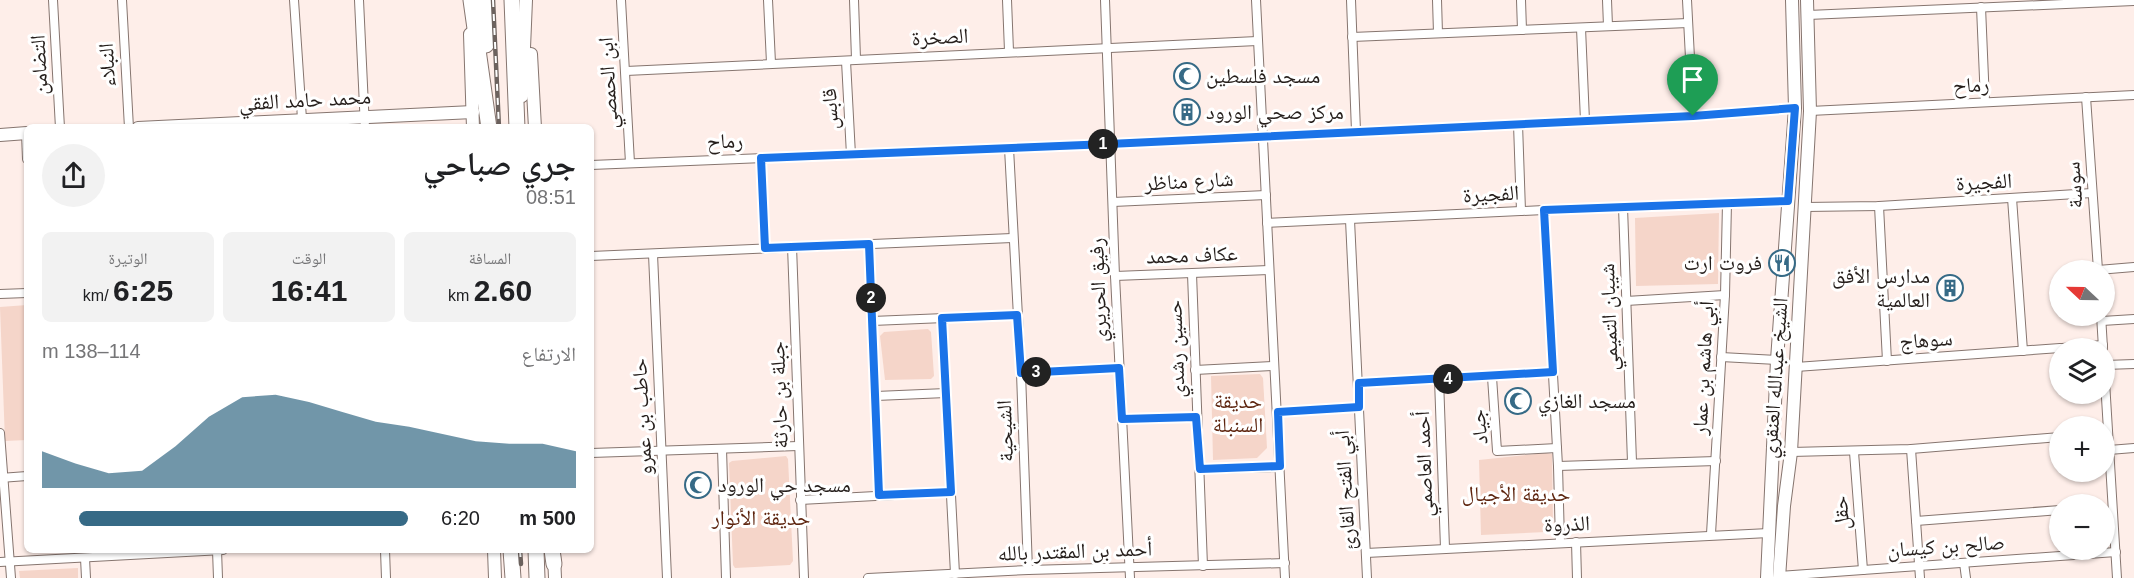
<!DOCTYPE html>
<html lang="ar">
<head>
<meta charset="utf-8">
<style>
  :root { --surface:#fff; --page:#f2f2f2; --text:#202124; --muted:#757577; --accent:#366a86 }
  body { margin:0; font-family:Helvetica,"Noto Naskh Arabic",sans-serif; background:var(--page); color:var(--text); direction:rtl; height:100vh; display:flex; flex-direction:column; font-size:22px; white-space:nowrap }
  * { box-sizing:border-box; margin:0 }
  p { font-size:20px; color:var(--muted) }
  .icon { flex:none; width:33px; height:33px; fill:none; stroke:currentColor; stroke-width:2; stroke-linecap:round; stroke-linejoin:round }
  .map { position:relative; flex:1; overflow:hidden; direction:ltr }
  .side { position:absolute; left:24px; top:124px; width:570px; height:429px; display:flex; flex-direction:column; background:var(--surface); border-radius:9px; box-shadow:0 2px 4px #0004; direction:rtl }
  .side>* { flex:none }
  .needle { width:39px; rotate:292deg }
  .buttons { position:absolute; left:2049px; top:260px; display:grid; gap:12px }
  .buttons a { display:grid; place-items:center; width:66px; height:66px; border-radius:50%; background:var(--surface); box-shadow:0 2px 4px #0004; font-size:30px }
  .pin { position:absolute; display:grid; place-items:center; width:51px; height:51px; color:#fff; margin:-62px -26px; border-radius:50% 50% 50% 0; rotate:-45deg; box-shadow:0 0 6px #0007 }
  .pin .icon { rotate:45deg }
  .km { position:absolute; width:30px; height:30px; margin:-15px; border-radius:50%; background:#222; color:#fff; font-size:16px; line-height:30px; text-align:center }
  .round { display:grid; place-items:center; flex:none; width:63px; height:63px; border-radius:32px; background:var(--page) }
  .summary { display:flex; align-items:center; justify-content:space-between; height:102px; padding:0 18px }
  h1 { font-size:33px; font-weight:600; line-height:45px }
  .figures { display:grid; grid-template-columns:repeat(3,1fr); gap:9px; height:102px; padding:6px 18px }
  .figures div { display:grid; align-content:center; border-radius:9px; background:var(--page); text-align:center }
  .figures b { font-size:30px; font-weight:600 }
  .figures small { font-size:16px; font-weight:400 }
  .figures p { font-size:16px }
  .chart { height:168px; padding:12px 18px }
  .chart p { display:flex; justify-content:space-between }
  .chart svg { width:100%; height:108px; margin-top:6px; fill:var(--accent); opacity:.7 }
  ul { padding:0 18px; list-style:none; font-size:20px }
  li { display:grid; grid-template-columns:96px 72px 1fr; align-items:center; height:45px }
  li i { height:15px; border-radius:8px; background:var(--accent) }
  .map>svg:first-child { display:block }
  .green { fill:#f5d5c9 }
  .lines { fill:none; stroke-linecap:round; stroke-linejoin:round }
  .street-casing { stroke:#86756f; stroke-width:10 }
  .secondary-casing { stroke:#86756f; stroke-width:14 }
  .highway-casing { stroke:#86756f; stroke-width:17 }
  .street { stroke:#fff; stroke-width:8 }
  .secondary { stroke:#fff; stroke-width:12 }
  .highway { stroke:#fff; stroke-width:15 }
  .rail-casing { stroke:#6c625e; stroke-width:4.5 }
  .rail { stroke:#fff; stroke-width:2; stroke-dasharray:7; stroke-linecap:butt }
  .route-casing { stroke:#fff; stroke-width:12 }
  .route { stroke:#1a73e8; stroke-width:8 }
  .labels { text-anchor:middle; stroke-width:6; stroke-linejoin:round; paint-order:stroke }
  .street-label { font-size:21px; fill:#251e1b; stroke:#fff }
  .poi-label { font-size:21px; fill:#251e1b; stroke:#fff; text-anchor:start }
  .park-label { font-size:21px; fill:#5d240e; stroke:#fff }
</style>
</head>
<body>
<div class="map">
<svg width="2134" height="578" viewBox="0 0 2134 578">
  <rect width="100%" height="100%" fill="#feeee9"/>
  <g class="green">
    <polygon points="1719,213 1718,284 1636,286 1635,218"/>
    <polygon points="27,305 27,440 5,441 0,307"/>
    <polygon points="928,329 931,332 934,376 931,379 885,380 880,336 884,332"/>
    <polygon points="1260,374 1263,378 1267,448 1257,458 1213,460 1211,376"/>
    <polygon points="1546,453 1552,454 1553,525 1546,532 1481,535 1479,460"/>
    <polygon points="786,456 788,459 793,561 790,565 735,568 733,565 729,463 732,461"/>
    <polygon points="78,568 78,578 20,578 19,571"/>
  </g>
  <g class="lines">
    <defs>
      <g id="street">
        <polyline points="53,0 60,128"/>
        <polyline points="122,0 129,128"/>
        <polyline points="294,0 302,119"/>
        <polyline points="359,0 365,128"/>
        <polyline points="621,0 630,163"/>
        <polyline points="768,0 771,63"/>
        <polyline points="854,0 856,59"/>
        <polyline points="1007,0 1009,51"/>
        <polyline points="1105,0 1115,276 1130,578"/>
        <polyline points="1256,0 1285,578"/>
        <polyline points="1351,0 1356,131"/>
        <polyline points="1437,0 1438,33"/>
        <polyline points="1521,0 1522,30"/>
        <polyline points="1607,0 1608,26"/>
        <polyline points="1687,0 1693,116"/>
        <polyline points="1981,7 1985,102"/>
        <polyline points="1808,15 2134,1"/>
        <polyline points="1581,28 1585,121"/>
        <polyline points="1352,37 1688,23"/>
        <polyline points="846,61 851,155"/>
        <polyline points="626,71 1257,41"/>
        <polyline points="2086,97 2098,270"/>
        <polyline points="1810,111 2134,95"/>
        <polyline points="1518,124 1521,211"/>
        <polyline points="26,133 27,159"/>
        <polyline points="1009,148 1021,373 1028,570"/>
        <polyline points="761,158 765,248"/>
        <polyline points="591,165 1109,144 1693,116 1795,108"/>
        <polyline points="2012,198 2023,351"/>
        <polyline points="1113,202 1266,195"/>
        <polyline points="1879,206 1887,361"/>
        <polyline points="1623,207 1632,462"/>
        <polyline points="1805,207 1879,206 2092,193"/>
        <polyline points="1544,210 1558,466 1560,542"/>
        <polyline points="1350,220 1367,578"/>
        <polyline points="1267,223 1544,210 1788,201"/>
        <polyline points="869,244 879,495"/>
        <polyline points="792,246 804,578"/>
        <polyline points="653,254 667,578"/>
        <polyline points="591,256 1012,238"/>
        <polyline points="2098,270 2134,267"/>
        <polyline points="1192,274 1203,566"/>
        <polyline points="1115,276 1269,270"/>
        <polyline points="0,294 27,293"/>
        <polyline points="1626,301 1725,295"/>
        <polyline points="2101,315 2103,348"/>
        <polyline points="942,318 955,574"/>
        <polyline points="872,321 1017,315"/>
        <polyline points="2102,321 2134,319"/>
        <polyline points="2062,348 2103,345"/>
        <polyline points="1721,357 1777,360"/>
        <polyline points="2104,365 2117,578"/>
        <polyline points="2105,365 2134,364"/>
        <polyline points="1796,367 2060,348"/>
        <polyline points="1195,370 1274,366"/>
        <polyline points="1021,373 1119,368"/>
        <polyline points="1492,377 1497,451 1557,448"/>
        <polyline points="1439,379 1445,548"/>
        <polyline points="1359,383 1553,372"/>
        <polyline points="876,396 946,393"/>
        <polyline points="1278,412 1359,407"/>
        <polyline points="1122,419 1196,417"/>
        <polyline points="0,433 11,578"/>
        <polyline points="722,449 726,578"/>
        <polyline points="1911,449 1920,578"/>
        <polyline points="2109,450 2134,448"/>
        <polyline points="1791,452 1911,449 2060,437"/>
        <polyline points="1854,452 1863,570"/>
        <polyline points="591,453 798,446"/>
        <polyline points="1558,466 1716,461"/>
        <polyline points="1200,469 1280,467"/>
        <polyline points="0,478 27,476"/>
        <polyline points="800,500 951,492"/>
        <polyline points="1916,521 2060,510"/>
        <polyline points="1711,534 1725,295 1727,203"/>
        <polyline points="1576,542 1577,578"/>
        <polyline points="217,550 218,578"/>
        <polyline points="385,550 386,578"/>
        <polyline points="1366,553 1769,533"/>
        <polyline points="85,558 86,578"/>
        <polyline points="0,562 223,550"/>
        <polyline points="1964,563 1966,578"/>
        <polyline points="1779,576 2116,552"/>
        <polyline points="868,578 1028,570 1285,563"/>
      </g>
      <g id="secondary">
        <polyline points="470,34 473,128"/>
        <polyline points="531,54 535,128"/>
        <polyline points="522,96 526,0"/>
        <polyline points="138,128 473,112"/>
        <polyline points="0,135 27,133"/>
        <polyline points="494,550 495,578"/>
        <polyline points="554,555 555,578"/>
        <polyline points="1767,578 1777,360 1795,108 1792,0"/>
        <polyline points="1779,578 1784,506 1791,452 1810,111 1807,0"/>
      </g>
      <g id="highway">
        <polyline points="471,0 489,128"/>
        <polyline points="484,0 486,45"/>
        <polyline points="512,0 517,128"/>
        <polyline points="511,550 513,578"/>
        <polyline points="536,550 537,578"/>
        <polyline points="552,550 554,564"/>
      </g>
    </defs>
    <use href="#street" class="street-casing"/>
    <use href="#secondary" class="secondary-casing"/>
    <use href="#highway" class="highway-casing"/>
    <use href="#street" class="street"/>
    <use href="#secondary" class="secondary"/>
    <use href="#highway" class="highway"/>
    <defs>
      <g id="rail">
        <polyline points="493,0 499,128"/>
        <polyline points="520,550 521,564"/>
      </g>
    </defs>
    <use href="#rail" class="rail-casing"/>
    <use href="#rail" class="rail"/>
  </g>
  <g class="lines">
    <defs>
      <polygon id="route" points="1795,108 1788,201 1544,210 1553,372 1359,383 1359,407 1278,412 1280,466 1200,469 1196,417 1122,419 1119,368 1021,373 1017,315 942,318 951,492 879,495 869,244 765,248 761,158 1109,144 1693,116"/>
    </defs>
    <use href="#route" class="route-casing"/>
    <use href="#route" class="route"/>
  </g>
  <defs>
    <symbol id="mosque-ring" viewBox="-11 -11 22 22"><circle r="9.5" fill="#fff" stroke="#366a86" stroke-width="1.5"/><path d="M3.5-4.9A6 6 0 1 0 3.5 4.9A5 5 0 1 1 3.5-4.9Z" fill="#366a86"/></symbol>
    <symbol id="building-ring" viewBox="-11 -11 22 22"><circle r="9.5" fill="#fff" stroke="#366a86" stroke-width="1.5"/><path d="M-4-6H4V6H1V3H-1V6H-4ZM-2.5-4.3h1.7v1.8h-1.7ZM.8-4.3h1.7v1.8H.8ZM-2.5-1h1.7V.8h-1.7ZM.8-1h1.7V.8H.8Z" fill="#366a86"/></symbol>
    <symbol id="restaurant-ring" viewBox="-11 -11 22 22"><circle r="9.5" fill="#fff" stroke="#366a86" stroke-width="1.5"/><path d="M-5-6h1v4h1v-4h1v4h1v-4h1v5L-1.5 .5V6h-2V.5L-5-1ZM5-6V6H3V1.5H1.5Q1.5-4 5-6Z" fill="#366a86"/></symbol>
  </defs>
  <g fill-rule="evenodd">
    <use href="#mosque-ring" x="1172" y="61" width="30" height="30"/>
    <use href="#building-ring" x="1172" y="97" width="30" height="30"/>
    <use href="#restaurant-ring" x="1767" y="248" width="30" height="30"/>
    <use href="#building-ring" x="1935" y="273" width="30" height="30"/>
    <use href="#mosque-ring" x="1503" y="386" width="30" height="30"/>
    <use href="#mosque-ring" x="683" y="470" width="30" height="30"/>
  </g>
  <g class="labels">
    <g class="street-label">
      <text transform="translate(940 37) rotate(-3)" y="7">الصخرة</text>
      <text transform="translate(39 65) rotate(-93)" y="7">التضامن</text>
      <text transform="translate(107 65) rotate(-93)" y="7">النبلاء</text>
      <text transform="translate(608 83) rotate(-93)" y="7">ابن الحمصي</text>
      <text transform="translate(1971 85) rotate(-3)" y="7">رماح</text>
      <text transform="translate(305 100) rotate(-3)" y="7">محمد حامد الفقي</text>
      <text transform="translate(830 109) rotate(-93)" y="7">قابس</text>
      <text transform="translate(725 141) rotate(-2)" y="7">رماح</text>
      <text transform="translate(1189 181) rotate(-3)" y="7">شارع مناظر</text>
      <text transform="translate(1984 182) rotate(-3)" y="7">الفجيرة</text>
      <text transform="translate(2074 185) rotate(-94)" y="7">سوسة</text>
      <text transform="translate(1491 194) rotate(-3)" y="7">الفجيرة</text>
      <text transform="translate(1192 255) rotate(-2)" y="7">عكاف محمد</text>
      <text transform="translate(1098 290) rotate(-92)" y="7">رفيق الحريري</text>
      <text transform="translate(1609 317) rotate(-92)" y="7">شيبان التميمي</text>
      <text transform="translate(1926 340) rotate(-4)" y="7">سوهاج</text>
      <text transform="translate(1176 349) rotate(-92)" y="7">حسين رشدي</text>
      <text transform="translate(1703 368) rotate(-87)" y="7">أبي هاشم بن عمار</text>
      <text transform="translate(1775 378) rotate(-86)" y="7">الشيخ عبدالله العنقري</text>
      <text transform="translate(779 395) rotate(-92)" y="7">جبلة بن حارثة</text>
      <text transform="translate(642 417) rotate(-93)" y="7">حاطب بن عمرو</text>
      <text transform="translate(1479 427) rotate(-96)" y="7">جياد</text>
      <text transform="translate(1005 431) rotate(-92)" y="7">الشيحية</text>
      <text transform="translate(1424 464) rotate(-92)" y="7">أحمد العاصمي</text>
      <text transform="translate(1345 490) rotate(-93)" y="7">أبي الفتح القارئ</text>
      <text transform="translate(1841 513) rotate(-95)" y="7">حقل</text>
      <text transform="translate(1567 524) rotate(-2)" y="7">الذروة</text>
      <text transform="translate(1946 546) rotate(-4)" y="7">صالح بن كيسان</text>
      <text transform="translate(1075 551) rotate(-2)" y="7">أحمد بن المقتدر بالله</text>
    </g>
    <g class="poi-label">
      <text x="1206" y="83">مسجد فلسطين</text>
      <text x="1206" y="119">مركز صحي الورود</text>
      <text x="1762" y="270" text-anchor="end">فروت ارت</text>
      <text x="1930" y="283" text-anchor="end">مدارس الأفق<tspan x="1930" dy="24">العالمية</tspan></text>
      <text x="1538" y="408">مسجد الغازي</text>
      <text x="718" y="492">مسجد حي الورود</text>
    </g>
    <g class="park-label">
      <text x="1238" y="408">حديقة<tspan x="1238" dy="24">السنبلة</tspan></text>
      <text x="1516" y="501">حديقة الأجيال</text>
      <text x="761" y="525">حديقة الأنوار</text>
    </g>
  </g>
</svg>
<div class="buttons">
<a><svg class="needle" viewBox="-14 -14 28 28"><path d="M0-13l5 13h-10z" fill="#e53935"/><path d="M0 13l5-13h-10z" fill="#757577"/></svg></a>
<a><svg class="icon" aria-label="layers" viewBox="0 0 24 24"><path d="M12 4l9 5-9 5-9-5zM3 14l9 5 9-5"/></svg></a>
<a>+</a>
<a>−</a>
</div>
<div class="pin" style="left:1693px;top:116px;background:#1e9e55"><svg class="icon" aria-label="arrive" viewBox="0 0 24 24"><path d="M6 21V4h12l-3 4 3 4H6"/></svg></div>
<b class="km" style="left:1103px;top:144px">1</b>
<b class="km" style="left:871px;top:298px">2</b>
<b class="km" style="left:1036px;top:372px">3</b>
<b class="km" style="left:1448px;top:379px">4</b>
<section class="side">
<div class="summary"><div><h1>جري صباحي</h1><p>08:51</p></div><a class="round"><svg class="icon" aria-label="share" viewBox="0 0 24 24"><path d="M12 15V3M7 8l5-5 5 5M5 13v7h14v-7"/></svg></a></div>
<div class="figures">
<div><p>المسافة</p><b>2.60<small> km</small></b></div>
<div><p>الوقت</p><b>16:41</b></div>
<div><p>الوتيرة</p><b>6:25<small> /km</small></b></div>
</div>
<div class="chart"><p><span>الارتفاع</span>114–138 m</p>
<svg viewBox="0 0 160 44" preserveAspectRatio="none"><path d="M0 44V29L10 34L20 38L30 37L40 27L50 15L60 7L70 6L80 9L90 13L100 17L110 19L120 22L130 25L140 26L150 26L160 29V44z"/></svg>
</div>
<ul>
<li><b>500 m</b>6:20<i style="width:90%"></i></li>
</ul>
</section>
</div>
</body>
</html>
